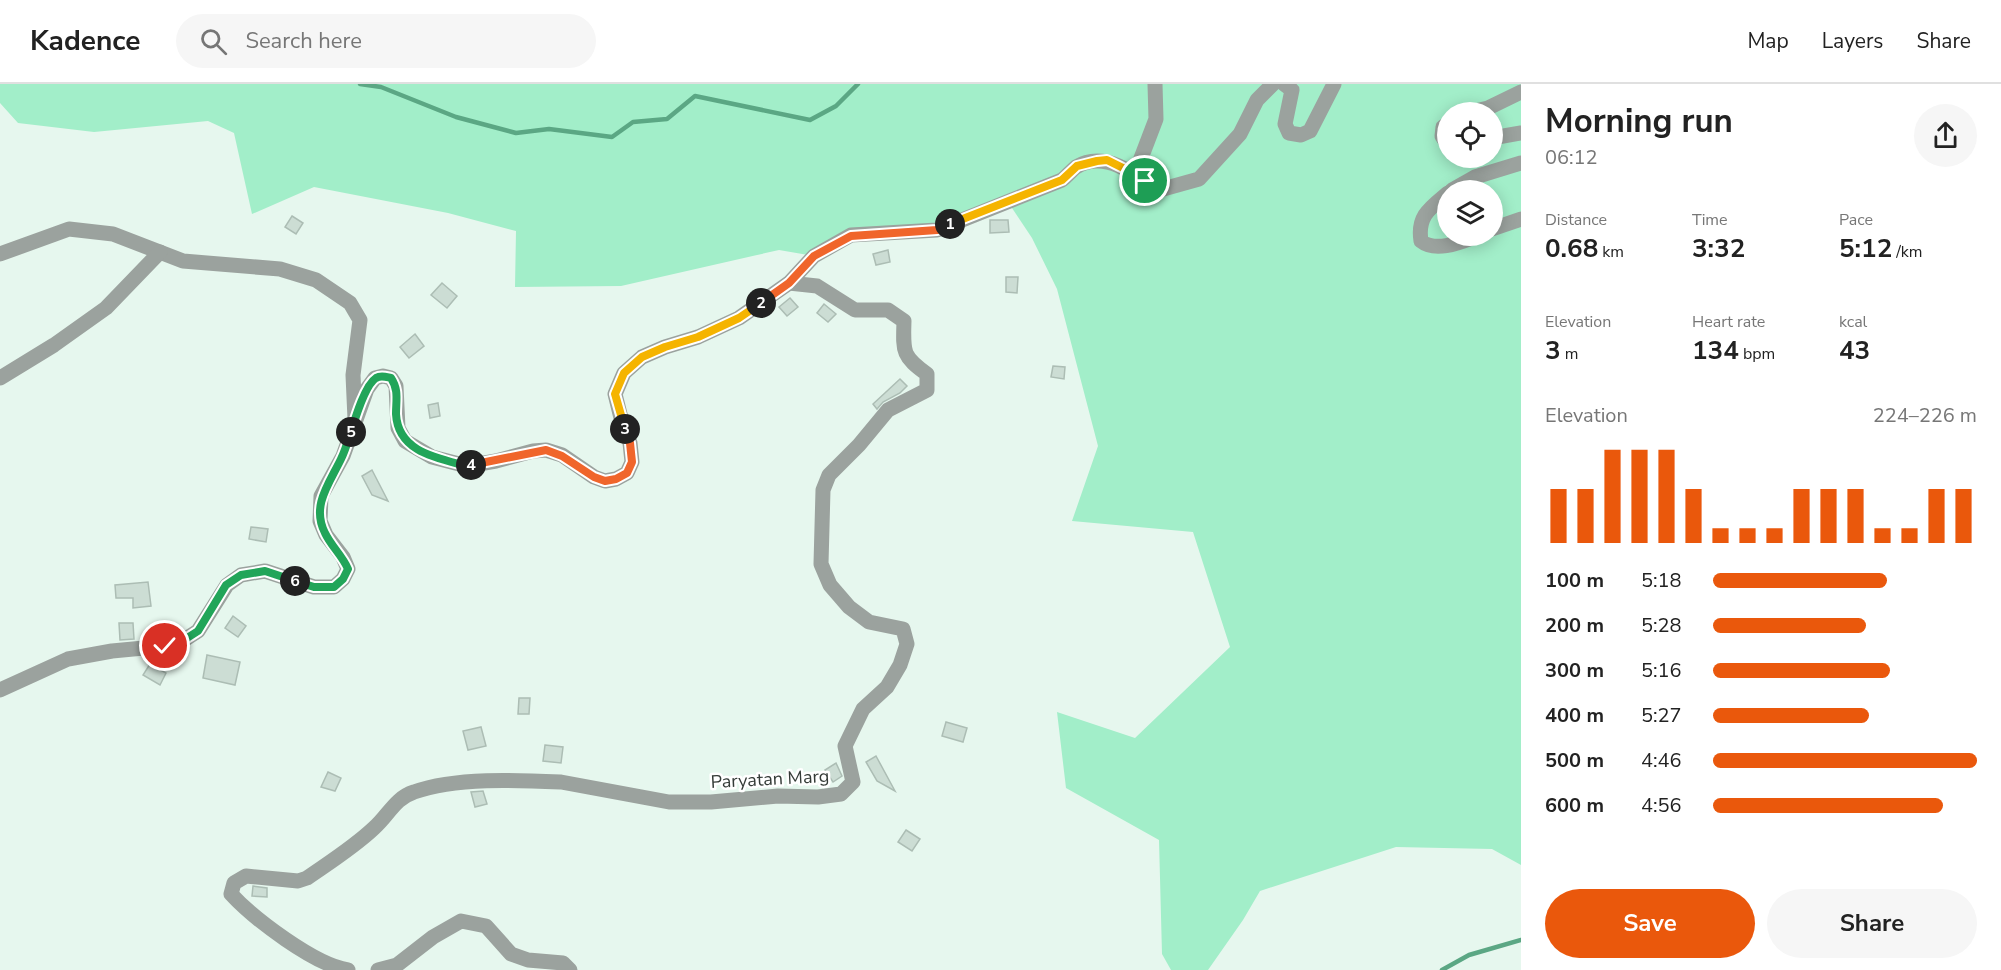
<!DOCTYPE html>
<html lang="en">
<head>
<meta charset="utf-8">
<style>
  :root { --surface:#fff; --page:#f6f6f6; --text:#222; --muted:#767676; --line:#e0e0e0; --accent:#ea580c }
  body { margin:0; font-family:"Nunito Sans",sans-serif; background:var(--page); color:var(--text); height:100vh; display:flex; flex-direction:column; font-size:22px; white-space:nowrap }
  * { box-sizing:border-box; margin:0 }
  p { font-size:20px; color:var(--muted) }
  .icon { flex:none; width:33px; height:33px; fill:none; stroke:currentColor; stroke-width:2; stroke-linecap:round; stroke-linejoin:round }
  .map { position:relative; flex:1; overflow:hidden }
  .sheet { display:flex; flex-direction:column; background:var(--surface); width:480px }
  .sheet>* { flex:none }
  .fabs { position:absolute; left:1437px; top:18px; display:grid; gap:12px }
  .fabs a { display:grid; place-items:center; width:66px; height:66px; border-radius:50%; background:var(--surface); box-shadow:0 3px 15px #0003; font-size:30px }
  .pin { position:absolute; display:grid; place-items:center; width:51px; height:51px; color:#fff; margin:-26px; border:3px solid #fff; border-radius:50%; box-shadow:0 2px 6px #0007 }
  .km { position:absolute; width:30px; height:30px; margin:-15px; border-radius:50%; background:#222; color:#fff; font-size:16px; line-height:30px; text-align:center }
  .round { display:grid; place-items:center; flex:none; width:63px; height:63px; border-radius:32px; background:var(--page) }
  .overview { display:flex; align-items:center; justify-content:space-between; height:102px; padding:0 24px }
  h1 { font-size:33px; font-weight:700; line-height:45px }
  .stats { display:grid; grid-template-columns:repeat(3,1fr); gap:9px; height:102px; padding:6px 24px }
  .stats div { display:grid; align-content:center }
  .stats b { font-size:26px; font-weight:700 }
  .stats small { font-size:16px; font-weight:400 }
  .stats p { font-size:16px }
  .chart { height:168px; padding:12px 24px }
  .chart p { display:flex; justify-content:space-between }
  .chart svg { width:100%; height:108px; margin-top:6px; stroke:var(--accent); stroke-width:6 }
  .action { display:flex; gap:12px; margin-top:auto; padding:12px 24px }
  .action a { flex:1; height:69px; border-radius:36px; background:var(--accent); color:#fff; font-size:24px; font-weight:700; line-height:69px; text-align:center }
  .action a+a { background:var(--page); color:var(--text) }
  ul { padding:0 24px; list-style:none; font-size:20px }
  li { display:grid; grid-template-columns:96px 72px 1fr; align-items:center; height:45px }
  li i { height:15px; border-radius:8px; background:var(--accent) }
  header { display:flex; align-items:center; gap:36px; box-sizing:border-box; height:84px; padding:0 30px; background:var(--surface); border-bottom:2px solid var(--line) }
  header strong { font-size:28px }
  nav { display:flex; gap:33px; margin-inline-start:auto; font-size:21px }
  .search { width:420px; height:54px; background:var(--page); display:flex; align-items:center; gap:15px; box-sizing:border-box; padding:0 21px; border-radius:33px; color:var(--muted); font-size:22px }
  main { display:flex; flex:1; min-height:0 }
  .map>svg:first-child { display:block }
  .green { fill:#a2eec9; fill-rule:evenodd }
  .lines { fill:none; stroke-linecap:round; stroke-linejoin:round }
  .stream { stroke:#5ba784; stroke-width:4.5 }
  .building { fill:#ccddd4; stroke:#acbdb4; stroke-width:1.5 }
  .minor { stroke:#9ba29e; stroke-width:15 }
  .tertiary { stroke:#9ba29e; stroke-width:15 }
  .split-1-casing { stroke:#fff; stroke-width:12 }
  .split-2-casing { stroke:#fff; stroke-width:12 }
  .split-3-casing { stroke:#fff; stroke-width:12 }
  .split-4-casing { stroke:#fff; stroke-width:12 }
  .split-5-casing { stroke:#fff; stroke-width:12 }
  .split-6-casing { stroke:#fff; stroke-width:12 }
  .split-7-casing { stroke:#fff; stroke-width:12 }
  .split-1 { stroke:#f5b400; stroke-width:8 }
  .split-2 { stroke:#f0652b; stroke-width:8 }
  .split-3 { stroke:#f5b400; stroke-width:8 }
  .split-4 { stroke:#f0652b; stroke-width:8 }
  .split-5 { stroke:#22a559; stroke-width:8 }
  .split-6 { stroke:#22a559; stroke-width:8 }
  .split-7 { stroke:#22a559; stroke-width:8 }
  .labels { text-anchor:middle; stroke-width:5; stroke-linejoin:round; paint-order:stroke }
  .street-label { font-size:18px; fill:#343b37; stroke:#fff }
</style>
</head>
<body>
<header>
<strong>Kadence</strong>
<div class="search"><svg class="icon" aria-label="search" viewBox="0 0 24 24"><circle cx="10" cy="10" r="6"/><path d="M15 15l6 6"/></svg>Search here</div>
<nav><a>Map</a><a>Layers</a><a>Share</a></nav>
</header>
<main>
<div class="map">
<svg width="1521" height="886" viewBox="0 0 1521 886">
  <rect width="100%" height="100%" fill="#e6f7ee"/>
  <path class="green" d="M 0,0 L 1521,0 L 1521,781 L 1492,765 L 1396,763 L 1260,807 L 1243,836 L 1208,886 L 1171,886 L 1162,870 L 1159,756 L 1066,704 L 1057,628 L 1135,654 L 1230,563 L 1193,448 L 1072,437 L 1098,362 L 1057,205 L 1032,154 L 1008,118 L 937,146 L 851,151 L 814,172 L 779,166 L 621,202 L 515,203 L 516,147 L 448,129 L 314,103 L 252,130 L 234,49 L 208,37 L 94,48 L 18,39 L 0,19 ZM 1448,28 L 1492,28 L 1492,74 L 1448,74 ZM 1448,106 L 1492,106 L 1492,152 L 1448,152 Z"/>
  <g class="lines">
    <g class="stream">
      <polyline points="360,0 381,3 456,33 516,49 549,45 612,53 633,38 667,35 695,12 810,36 836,22 858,0"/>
      <polyline points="1442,886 1469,871 1521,856"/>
    </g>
  </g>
  <g class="building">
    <polygon points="292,132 303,139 296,150 285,143"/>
    <polygon points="990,136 1008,136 1009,148 990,149"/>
    <polygon points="888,166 890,178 876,181 873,170"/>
    <polygon points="1006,193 1018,193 1017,209 1006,208"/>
    <polygon points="442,199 457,212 447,224 431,211"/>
    <polygon points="790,214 798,223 787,232 779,223"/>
    <polygon points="824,220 836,230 828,238 817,229"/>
    <polygon points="415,250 424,262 409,274 400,263"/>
    <polygon points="1053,282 1065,283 1064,295 1051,293"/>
    <polygon points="900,295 907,302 900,309 883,318 877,325 873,320"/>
    <polygon points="438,319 440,332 430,334 428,321"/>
    <polygon points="372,386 388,417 372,411 362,392"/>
    <polygon points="251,443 268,445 266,458 249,455"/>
    <polygon points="148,498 151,522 133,524 133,514 116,514 115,501"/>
    <polygon points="233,532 246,542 238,553 225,544"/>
    <polygon points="119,539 133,539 134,555 120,556"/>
    <polygon points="207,571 240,578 235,601 203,594"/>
    <polygon points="150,580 166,589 160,601 143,591"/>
    <polygon points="519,614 530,614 529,630 518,630"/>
    <polygon points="946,638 967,644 963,658 942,652"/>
    <polygon points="481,643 486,662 468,666 463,647"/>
    <polygon points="545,661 563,663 561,679 543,677"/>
    <polygon points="876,672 895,707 877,697 866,678"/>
    <polygon points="836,679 842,692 833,698 825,686"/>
    <polygon points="328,688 341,694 335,707 321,703"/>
    <polygon points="483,707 487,720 475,723 471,708"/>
    <polygon points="906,746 920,755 912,767 898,758"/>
    <polygon points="253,802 267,804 267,813 252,812"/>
  </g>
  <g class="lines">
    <g class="minor">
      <polyline points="1135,90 1156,35 1155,0"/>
      <polyline points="0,170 69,145 113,150 183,177 280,185 316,196 350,219 360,236 353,291 355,335"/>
      <polyline points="0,294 54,261 106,224 160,168"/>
      <path d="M 348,886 C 315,881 254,835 231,810 L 234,799 L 246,792 L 298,797 L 307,794 C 330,778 354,763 374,744 C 388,732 395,714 414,708 C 455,693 518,696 561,698 L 669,718 L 711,718 L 778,712 L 818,713 L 841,710 L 853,698 L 845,662 L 863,625 L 887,603 L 900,581 L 907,560 L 903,545 L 869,538 L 849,523 L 830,501 L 821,480 L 823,406 L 829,391 L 859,361 L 888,326 L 927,306 L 927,290 C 902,272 903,268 904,237 L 888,226 L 855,226 L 817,202 L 789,199"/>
      <polyline points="378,886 397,881 433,853 461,837 486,842 511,870 528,876 563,879 570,886"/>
    </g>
    <g class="tertiary">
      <polyline points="1284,0 1292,6 1285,40 1289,49 1301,51 1310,47 1334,0"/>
      <polyline points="1471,28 1488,24 1521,8"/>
      <polyline points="1448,40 1443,43 1442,52 1448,61"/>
      <polyline points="1492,54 1521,49"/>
      <polyline points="1452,106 1475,93 1521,79"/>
      <path d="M 1448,109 C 1430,124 1417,132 1421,157 C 1436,169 1461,158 1477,152"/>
      <polyline points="1492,145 1521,135"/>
      <path d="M 0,606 L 68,575 L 112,567 L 165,562 L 184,556 L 198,547 L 227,501 L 241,491 L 265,487 L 314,503 L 334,503 L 343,495 L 348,485 L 343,473 L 326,451 L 320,437 L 321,412 L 343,372 L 367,305 L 375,294 L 383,292 L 391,294 L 396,302 L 398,344 L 405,357 L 432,373 L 467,382 L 496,377 L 533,367 L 546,366 L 562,371 L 594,393 L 605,397 L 616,395 L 627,389 L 632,378 L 630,359 L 621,334 L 615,310 L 624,289 L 642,273 L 665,263 L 698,253 L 739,234 L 789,199 L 814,172 L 851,151 L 937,146 L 1062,96 C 1067,92 1071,87 1076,83 C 1104,66 1135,89 1156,107 L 1199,95 L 1240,50 L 1257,16 L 1273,0"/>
    </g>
  </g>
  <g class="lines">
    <defs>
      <polyline id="split-1" points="950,140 1062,96 1077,82 1097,77 1107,76 1135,90 1145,97"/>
      <polyline id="split-2" points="761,219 789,199 814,172 851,152 937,146 950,140"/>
      <polyline id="split-3" points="625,345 615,310 624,289 642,273 665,263 698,253 739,234 761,219"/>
      <polyline id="split-4" points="471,381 546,366 562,372 594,393 605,397 616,395 627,389 632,378 630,359 625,345"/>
      <path id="split-5" d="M 351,348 C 355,335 365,301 376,294 C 381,291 386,293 391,294 C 399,306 396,316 396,330 C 398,368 437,374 467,382 L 471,381"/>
      <path id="split-6" d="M 295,497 L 314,503 L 334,503 L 343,495 L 348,485 C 342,471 331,462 325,449 C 311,422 329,400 341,375 C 345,367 348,357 351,348"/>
      <polyline id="split-7" points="165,562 184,556 198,547 226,501 241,491 265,487 295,497"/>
    </defs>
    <use href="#split-1" class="split-1-casing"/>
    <use href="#split-2" class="split-2-casing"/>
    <use href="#split-3" class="split-3-casing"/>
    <use href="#split-4" class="split-4-casing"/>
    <use href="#split-5" class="split-5-casing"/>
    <use href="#split-6" class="split-6-casing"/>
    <use href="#split-7" class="split-7-casing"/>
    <use href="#split-1" class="split-1"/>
    <use href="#split-2" class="split-2"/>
    <use href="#split-3" class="split-3"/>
    <use href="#split-4" class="split-4"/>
    <use href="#split-5" class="split-5"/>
    <use href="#split-6" class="split-6"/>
    <use href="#split-7" class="split-7"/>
  </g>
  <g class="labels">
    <g class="street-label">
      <text transform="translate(770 695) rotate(-3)" y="6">Paryatan Marg</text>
    </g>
  </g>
</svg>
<div class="fabs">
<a><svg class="icon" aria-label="locate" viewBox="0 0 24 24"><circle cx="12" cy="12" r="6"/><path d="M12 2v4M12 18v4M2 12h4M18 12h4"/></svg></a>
<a><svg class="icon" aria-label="layers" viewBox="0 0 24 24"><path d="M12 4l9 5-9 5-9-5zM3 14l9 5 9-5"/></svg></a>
</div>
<div class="pin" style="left:1145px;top:97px;background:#1e9e55"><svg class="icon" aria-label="arrive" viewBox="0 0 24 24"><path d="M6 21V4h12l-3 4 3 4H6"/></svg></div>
<div class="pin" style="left:165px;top:562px;background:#d93025"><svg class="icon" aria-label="check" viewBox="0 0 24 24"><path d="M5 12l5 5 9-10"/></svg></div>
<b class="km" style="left:950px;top:140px">1</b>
<b class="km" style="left:761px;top:219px">2</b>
<b class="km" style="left:625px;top:345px">3</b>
<b class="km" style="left:471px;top:381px">4</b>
<b class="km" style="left:351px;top:348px">5</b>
<b class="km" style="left:295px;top:497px">6</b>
</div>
<section class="sheet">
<div class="overview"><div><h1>Morning run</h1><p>06:12</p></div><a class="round"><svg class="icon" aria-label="share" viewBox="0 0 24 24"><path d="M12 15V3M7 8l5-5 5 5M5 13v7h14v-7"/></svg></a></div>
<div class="stats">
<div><p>Distance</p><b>0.68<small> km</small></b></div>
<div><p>Time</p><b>3:32</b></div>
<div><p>Pace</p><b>5:12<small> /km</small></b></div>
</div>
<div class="stats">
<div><p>Elevation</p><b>3<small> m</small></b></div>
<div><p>Heart rate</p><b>134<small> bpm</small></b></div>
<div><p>kcal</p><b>43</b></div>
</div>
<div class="chart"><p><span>Elevation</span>224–226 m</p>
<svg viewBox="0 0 160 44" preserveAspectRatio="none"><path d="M5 44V22M15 44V22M25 44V6M35 44V6M45 44V6M55 44V22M65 44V38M75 44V38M85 44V38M95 44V22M105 44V22M115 44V22M125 44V38M135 44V38M145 44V22M155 44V22"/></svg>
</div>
<ul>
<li><b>100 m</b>5:18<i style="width:66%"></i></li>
<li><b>200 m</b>5:28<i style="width:58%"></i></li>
<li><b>300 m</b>5:16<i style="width:67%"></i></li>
<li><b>400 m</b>5:27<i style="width:59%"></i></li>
<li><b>500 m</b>4:46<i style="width:100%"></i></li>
<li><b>600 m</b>4:56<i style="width:87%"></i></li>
</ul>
<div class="action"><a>Save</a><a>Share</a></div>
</section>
</main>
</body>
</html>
